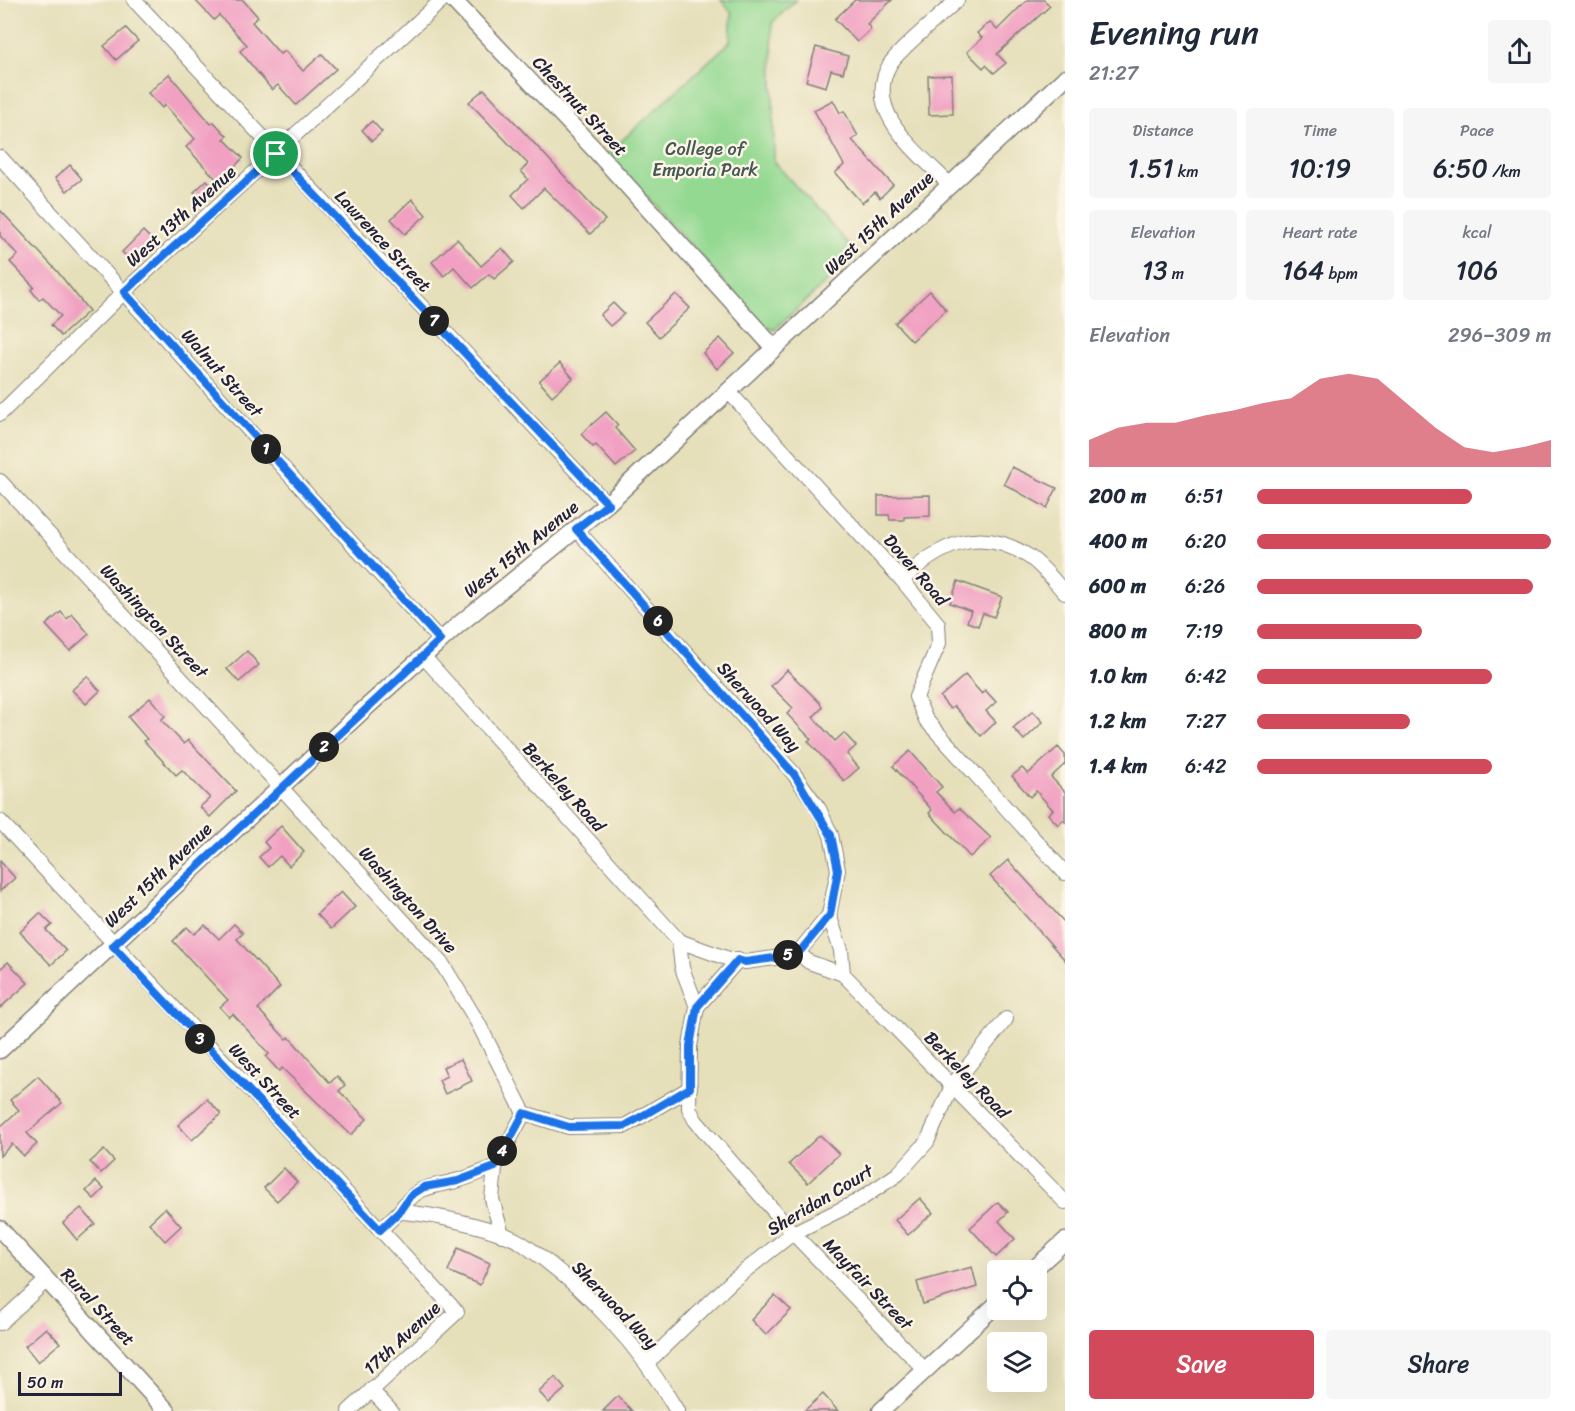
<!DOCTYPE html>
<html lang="en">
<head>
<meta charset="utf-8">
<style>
  :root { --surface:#fff; --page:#f6f6f7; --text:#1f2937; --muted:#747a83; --accent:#d1495b }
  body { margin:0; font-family:Sriracha,sans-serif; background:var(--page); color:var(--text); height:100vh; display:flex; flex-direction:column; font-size:22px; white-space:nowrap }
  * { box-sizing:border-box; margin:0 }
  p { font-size:20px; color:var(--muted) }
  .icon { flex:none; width:33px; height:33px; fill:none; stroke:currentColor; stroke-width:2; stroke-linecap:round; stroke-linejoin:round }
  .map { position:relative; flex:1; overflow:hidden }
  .sheet { display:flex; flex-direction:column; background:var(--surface); width:510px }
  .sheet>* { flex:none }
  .buttons { position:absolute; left:987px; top:1260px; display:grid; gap:12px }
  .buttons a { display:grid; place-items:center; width:60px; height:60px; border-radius:6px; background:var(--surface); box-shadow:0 6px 24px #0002; font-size:30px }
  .scale { position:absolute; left:18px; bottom:15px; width:104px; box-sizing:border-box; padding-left:6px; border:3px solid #22223b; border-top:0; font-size:16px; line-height:21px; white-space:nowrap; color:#22223b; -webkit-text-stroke:4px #fcf5e5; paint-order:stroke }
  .pin { position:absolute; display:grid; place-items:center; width:51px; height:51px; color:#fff; margin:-26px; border:3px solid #fff; border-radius:50%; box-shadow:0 2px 6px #0007 }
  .km { position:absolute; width:30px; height:30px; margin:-15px; border-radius:50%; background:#222; color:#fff; font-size:16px; line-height:30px; text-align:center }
  .round { display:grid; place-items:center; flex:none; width:63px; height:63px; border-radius:6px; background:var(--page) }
  .overview { display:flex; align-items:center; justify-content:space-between; height:102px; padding:0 24px }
  h1 { font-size:33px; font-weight:600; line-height:45px }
  .metrics { display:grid; grid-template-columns:repeat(3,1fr); gap:9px; height:102px; padding:6px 24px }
  .metrics div { display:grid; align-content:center; border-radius:6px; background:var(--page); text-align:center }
  .metrics b { font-size:26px; font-weight:600 }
  .metrics small { font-size:16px; font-weight:400 }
  .metrics p { font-size:16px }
  .chart { height:168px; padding:12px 24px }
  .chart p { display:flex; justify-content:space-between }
  .chart svg { width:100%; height:108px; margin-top:6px; fill:var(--accent); opacity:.7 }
  .cta { display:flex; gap:12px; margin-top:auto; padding:12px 24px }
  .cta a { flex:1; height:69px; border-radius:6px; background:var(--accent); color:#fff; font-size:24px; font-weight:600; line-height:69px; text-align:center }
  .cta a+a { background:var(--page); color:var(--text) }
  ul { padding:0 24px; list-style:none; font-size:20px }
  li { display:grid; grid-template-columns:96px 72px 1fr; align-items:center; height:45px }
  li i { height:15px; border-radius:8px; background:var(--accent) }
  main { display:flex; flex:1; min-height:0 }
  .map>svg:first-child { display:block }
  .green { fill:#94d992; stroke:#5b7e66; stroke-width:1.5 }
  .building { fill:#f1a0c2 }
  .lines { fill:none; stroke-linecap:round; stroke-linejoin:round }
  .minor-casing { stroke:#84807a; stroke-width:16 }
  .tertiary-casing { stroke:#84807a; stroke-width:19 }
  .minor { stroke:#fff; stroke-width:14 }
  .tertiary { stroke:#fff; stroke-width:16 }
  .route-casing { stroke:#fff; stroke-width:12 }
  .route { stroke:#1a73e8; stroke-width:8 }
  .labels { text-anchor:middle; stroke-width:5; stroke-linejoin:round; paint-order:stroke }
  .street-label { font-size:18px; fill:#22223b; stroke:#fcf5e5 }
  .park-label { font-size:18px; fill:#445955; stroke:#fcf5e5 }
</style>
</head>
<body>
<main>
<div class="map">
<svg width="1065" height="1411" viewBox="0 0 1065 1411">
  <rect width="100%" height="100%" fill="#fcf5e5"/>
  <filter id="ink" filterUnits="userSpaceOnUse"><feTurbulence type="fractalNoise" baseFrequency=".0167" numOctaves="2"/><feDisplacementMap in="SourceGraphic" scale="12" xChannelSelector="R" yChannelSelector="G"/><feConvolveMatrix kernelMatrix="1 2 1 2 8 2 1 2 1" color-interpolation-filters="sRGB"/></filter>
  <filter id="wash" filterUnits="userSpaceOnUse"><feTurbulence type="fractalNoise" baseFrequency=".008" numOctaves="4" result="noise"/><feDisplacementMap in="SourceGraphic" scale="24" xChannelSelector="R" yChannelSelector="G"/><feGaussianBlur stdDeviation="1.35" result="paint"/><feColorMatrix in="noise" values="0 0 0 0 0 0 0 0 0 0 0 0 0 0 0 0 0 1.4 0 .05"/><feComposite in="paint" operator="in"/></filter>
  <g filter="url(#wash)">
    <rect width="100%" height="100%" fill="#e5dfba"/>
    <polygon class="green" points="721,0 796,0 772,23 774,162 857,254 774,330 763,325 607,154 730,42 732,13"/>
    <g id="blocks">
      <g class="building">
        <polygon points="195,0 243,0 258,17 252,22 280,54 285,51 303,71 322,54 336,69 296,105 278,85 272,90 240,51 247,45 219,15 214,20"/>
        <polygon points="855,0 892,0 867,24 871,29 857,42 835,19"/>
        <polygon points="1027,0 1044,0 1050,6 997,54 1006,63 994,73 986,65 983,68 967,52 982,38 977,33 990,22 997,30"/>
        <polygon points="126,28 138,41 116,60 104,46"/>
        <polygon points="816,47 848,56 843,73 831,70 826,87 806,81"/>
        <polygon points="169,74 211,124 214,122 227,136 224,139 243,158 219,182 186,147 195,139 165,105 162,108 148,93"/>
        <polygon points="952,75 953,114 929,115 928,76"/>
        <polygon points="484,89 605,220 590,234 544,188 524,208 512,195 528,179 521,171 528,164 469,102"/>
        <polygon points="833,100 840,113 844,111 858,136 852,140 893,185 880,198 875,192 862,203 835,173 844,165 814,110"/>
        <polygon points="372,121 382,132 372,141 362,130"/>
        <polygon points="70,165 82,179 67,191 55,178"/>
        <polygon points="207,180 216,190 203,202 194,192"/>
        <polygon points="412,199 426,215 405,234 391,219"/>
        <polygon points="0,210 57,271 89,311 61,336 51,325 61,316 43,297 39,300 31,290 34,287 10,262 18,255 0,236"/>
        <polygon points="143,231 157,245 136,266 122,252"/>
        <polygon points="457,239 481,266 502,248 514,262 494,279 489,274 473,288 454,267 444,276 432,262"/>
        <polygon points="930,291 946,310 912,341 895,323"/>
        <polygon points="676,294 690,308 659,337 645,322"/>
        <polygon points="613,303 624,314 610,326 600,315"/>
        <polygon points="720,338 734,353 717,369 703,353"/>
        <polygon points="560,363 573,378 552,396 539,381"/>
        <polygon points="606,412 618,425 615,428 635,451 616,467 596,445 593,447 581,434"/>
        <polygon points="1012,467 1057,488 1047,508 1004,484"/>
        <polygon points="930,495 930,516 904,517 904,520 890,520 889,515 878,515 878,496"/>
        <polygon points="958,581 1002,597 994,617 983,613 978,626 967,622 971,611 950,603"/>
        <polygon points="61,612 67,619 72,614 89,634 70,651 46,625"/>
        <polygon points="247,651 259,665 239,682 227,669"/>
        <polygon points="787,670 820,703 822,708 813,717 835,741 844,733 856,746 847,754 859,768 844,781 808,741 811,739 787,714 793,708 771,686"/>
        <polygon points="965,675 982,694 985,690 996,702 986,711 996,722 981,736 954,706 950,709 940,697"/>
        <polygon points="87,676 100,691 86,704 72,690"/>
        <polygon points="150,698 165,716 161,720 184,744 188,740 236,791 210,817 200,807 210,798 182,770 176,775 144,741 147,739 128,717"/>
        <polygon points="1033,711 1043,722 1024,740 1013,728"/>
        <polygon points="1058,747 1065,755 1065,764 1051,777 1065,792 1065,822 1063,820 1058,825 1048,814 1053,810 1036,791 1030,797 1012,776 1022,768 1028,774"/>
        <polygon points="910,751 942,787 936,792 955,812 959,808 991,838 970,857 929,813 932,810 893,766"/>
        <polygon points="281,826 304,852 289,866 280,856 268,867 259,857 269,848 264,842"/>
        <polygon points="1008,860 1065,923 1065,960 990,876"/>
        <polygon points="0,861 15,878 0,891"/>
        <polygon points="341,892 355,907 331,929 317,914"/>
        <polygon points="40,913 52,925 46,930 66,951 51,965 20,932"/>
        <polygon points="234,924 243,933 237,939 280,987 258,1009 286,1039 289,1037 330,1083 337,1076 345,1085 339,1091 367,1119 351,1135 282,1068 279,1071 266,1057 269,1054 233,1014 229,1017 220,1007 228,1000 173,941 187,927 194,934 205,925 219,939"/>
        <polygon points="8,962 28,983 0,1008 0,969"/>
        <polygon points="461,1059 472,1081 445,1094 439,1080 447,1076 443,1067"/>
        <polygon points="38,1076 62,1103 27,1133 37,1144 24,1156 12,1144 0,1156 0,1127 19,1110 10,1100"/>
        <polygon points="207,1099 221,1114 192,1140 178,1125"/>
        <polygon points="820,1135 839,1154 808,1183 789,1164"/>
        <polygon points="104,1150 114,1161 101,1173 90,1162"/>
        <polygon points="284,1168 297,1182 277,1201 264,1188"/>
        <polygon points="96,1181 104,1189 94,1199 86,1191"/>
        <polygon points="920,1198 933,1213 908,1235 895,1220"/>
        <polygon points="998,1202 1008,1212 999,1221 1015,1239 996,1257 970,1228"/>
        <polygon points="81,1208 95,1224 77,1240 63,1223"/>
        <polygon points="165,1208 181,1226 165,1241 149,1223"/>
        <polygon points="458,1248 490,1263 480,1285 448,1271"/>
        <polygon points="972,1267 977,1287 923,1304 917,1282"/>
        <polygon points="775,1295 791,1310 766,1335 751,1320"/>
        <polygon points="46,1328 60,1343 38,1362 25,1346"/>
        <polygon points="555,1377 565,1389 549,1403 539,1392"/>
        <polygon points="823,1394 838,1411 804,1411"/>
        <polygon points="618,1396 632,1411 603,1411"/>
      </g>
    </g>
  </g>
  <g filter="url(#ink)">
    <use href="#blocks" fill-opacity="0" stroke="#84807a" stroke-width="1.5"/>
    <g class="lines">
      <defs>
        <g id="minor">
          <polyline points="134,0 607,504"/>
          <polyline points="0,157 440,640"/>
          <path d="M 950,185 C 919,153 862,112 890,64 C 900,48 942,15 957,0"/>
          <polyline points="728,391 902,580 938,624 939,643 916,697 926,720 1065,873"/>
          <polyline points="0,414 124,292 442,0"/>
          <polyline points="0,481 441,962 478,1023 524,1113"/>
          <path d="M 902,580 C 940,544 980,525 1028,556 C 1042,565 1054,581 1065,593"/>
          <polyline points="423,656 679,941 726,958 745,962 782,957 801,949 829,915 838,870 831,835 819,809 794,774 576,529"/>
          <polyline points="0,821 457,1312 349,1411"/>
          <polyline points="829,915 841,950 843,974"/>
          <polyline points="679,941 682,968 697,1007 690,1046 689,1108 695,1120 793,1233 925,1370"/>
          <polyline points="796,951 809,962 843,974 1065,1202"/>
          <polyline points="697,1007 738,960"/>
          <polyline points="524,1113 569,1127 625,1126 690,1088"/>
          <polyline points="495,1167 492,1199 502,1235"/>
          <path d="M 399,1212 C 419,1183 429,1189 459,1180 C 471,1177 483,1171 495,1167 L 524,1113"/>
          <path d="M 380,1230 L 399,1212 C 427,1213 500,1228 523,1244 C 584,1286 640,1346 677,1411"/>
          <polyline points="0,1323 47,1280"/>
          <polyline points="647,1363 732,1281 793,1233 858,1201 898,1174 927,1142 952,1086 1006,1019"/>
          <polyline points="371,1390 391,1411"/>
        </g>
        <g id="tertiary">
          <polyline points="453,0 595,150 774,348"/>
          <polyline points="0,1050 360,713 457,626 607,504 1065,78"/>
          <polyline points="0,1229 167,1411"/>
          <polyline points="1033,1270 1065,1241"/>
          <polyline points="881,1411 998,1303"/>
        </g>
      </defs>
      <use href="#minor" class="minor-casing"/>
      <use href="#tertiary" class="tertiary-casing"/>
      <use href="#minor" class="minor"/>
      <use href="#tertiary" class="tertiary"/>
    </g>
  </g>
  <g class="lines" filter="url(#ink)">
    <defs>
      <polygon id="route" points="276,154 608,504 576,529 794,774 831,835 838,870 830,915 801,950 782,957 745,962 738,960 697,1007 690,1046 690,1088 625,1126 569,1127 524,1113 495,1167 458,1181 424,1187 410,1196 399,1212 380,1230 113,946 440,640 124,292"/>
    </defs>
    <use href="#route" class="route-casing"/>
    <use href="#route" class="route"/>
  </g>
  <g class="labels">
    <g class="street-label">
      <text transform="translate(580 106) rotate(47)" y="6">Chestnut Street</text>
      <text transform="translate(181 216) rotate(-42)" y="6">West 13th Avenue</text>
      <text transform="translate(879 223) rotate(-43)" y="6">West 15th Avenue</text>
      <text transform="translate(383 241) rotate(47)" y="6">Lawrence Street</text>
      <text transform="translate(222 373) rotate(48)" y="6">Walnut Street</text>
      <text transform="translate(521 549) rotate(-39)" y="6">West 15th Avenue</text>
      <text transform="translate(916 570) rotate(49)" y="6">Dover Road</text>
      <text transform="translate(154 621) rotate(47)" y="6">Washington Street</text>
      <text transform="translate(759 707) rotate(48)" y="6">Sherwood Way</text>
      <text transform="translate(564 787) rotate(48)" y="6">Berkeley Road</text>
      <text transform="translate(158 875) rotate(-44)" y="6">West 15th Avenue</text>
      <text transform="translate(408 900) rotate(48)" y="6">Washington Drive</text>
      <text transform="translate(967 1075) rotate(46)" y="6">Berkeley Road</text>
      <text transform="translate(265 1081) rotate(47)" y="6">West Street</text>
      <text transform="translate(820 1200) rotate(-31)" y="6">Sheridan Court</text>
      <text transform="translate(868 1284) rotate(46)" y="6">Mayfair Street</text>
      <text transform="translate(615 1305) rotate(46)" y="6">Sherwood Way</text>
      <text transform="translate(98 1307) rotate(47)" y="6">Rural Street</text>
      <text transform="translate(402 1338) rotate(-43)" y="6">17th Avenue</text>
    </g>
    <g class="park-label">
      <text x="705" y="155">College of<tspan x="705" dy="21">Emporia Park</tspan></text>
    </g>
  </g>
</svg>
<div class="buttons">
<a><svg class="icon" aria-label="locate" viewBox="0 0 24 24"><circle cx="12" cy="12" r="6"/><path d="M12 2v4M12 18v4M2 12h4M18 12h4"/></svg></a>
<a><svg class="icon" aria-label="layers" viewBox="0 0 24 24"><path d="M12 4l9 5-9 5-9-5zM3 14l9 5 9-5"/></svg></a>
</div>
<div class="scale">50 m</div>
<div class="pin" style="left:276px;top:154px;background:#1e9e55"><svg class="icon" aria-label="arrive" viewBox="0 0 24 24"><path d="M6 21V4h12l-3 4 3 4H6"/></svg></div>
<b class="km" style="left:266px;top:449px">1</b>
<b class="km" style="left:324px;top:747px">2</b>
<b class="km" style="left:200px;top:1039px">3</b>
<b class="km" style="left:502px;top:1151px">4</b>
<b class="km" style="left:788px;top:955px">5</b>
<b class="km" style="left:658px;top:621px">6</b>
<b class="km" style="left:434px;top:321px">7</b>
</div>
<section class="sheet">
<div class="overview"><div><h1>Evening run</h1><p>21:27</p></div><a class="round"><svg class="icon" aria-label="share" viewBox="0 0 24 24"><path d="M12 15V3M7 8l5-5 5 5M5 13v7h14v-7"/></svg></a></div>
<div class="metrics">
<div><p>Distance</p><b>1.51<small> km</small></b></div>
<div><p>Time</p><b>10:19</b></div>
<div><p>Pace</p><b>6:50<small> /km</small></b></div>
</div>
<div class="metrics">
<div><p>Elevation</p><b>13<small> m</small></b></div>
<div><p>Heart rate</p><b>164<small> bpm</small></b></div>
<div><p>kcal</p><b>106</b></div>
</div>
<div class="chart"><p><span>Elevation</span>296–309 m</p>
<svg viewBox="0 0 160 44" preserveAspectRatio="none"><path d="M0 44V33L10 28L20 26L30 26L40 23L50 21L60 18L70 16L80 8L90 6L100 8L110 18L120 28L130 36L140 38L150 36L160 33V44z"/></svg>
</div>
<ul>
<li><b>200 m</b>6:51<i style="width:73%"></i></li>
<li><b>400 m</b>6:20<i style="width:100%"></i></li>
<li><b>600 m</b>6:26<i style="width:94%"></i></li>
<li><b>800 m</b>7:19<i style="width:56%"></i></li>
<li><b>1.0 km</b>6:42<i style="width:80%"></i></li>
<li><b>1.2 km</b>7:27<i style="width:52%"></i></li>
<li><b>1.4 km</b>6:42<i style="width:80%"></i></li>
</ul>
<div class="cta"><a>Save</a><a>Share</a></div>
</section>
</main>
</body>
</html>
